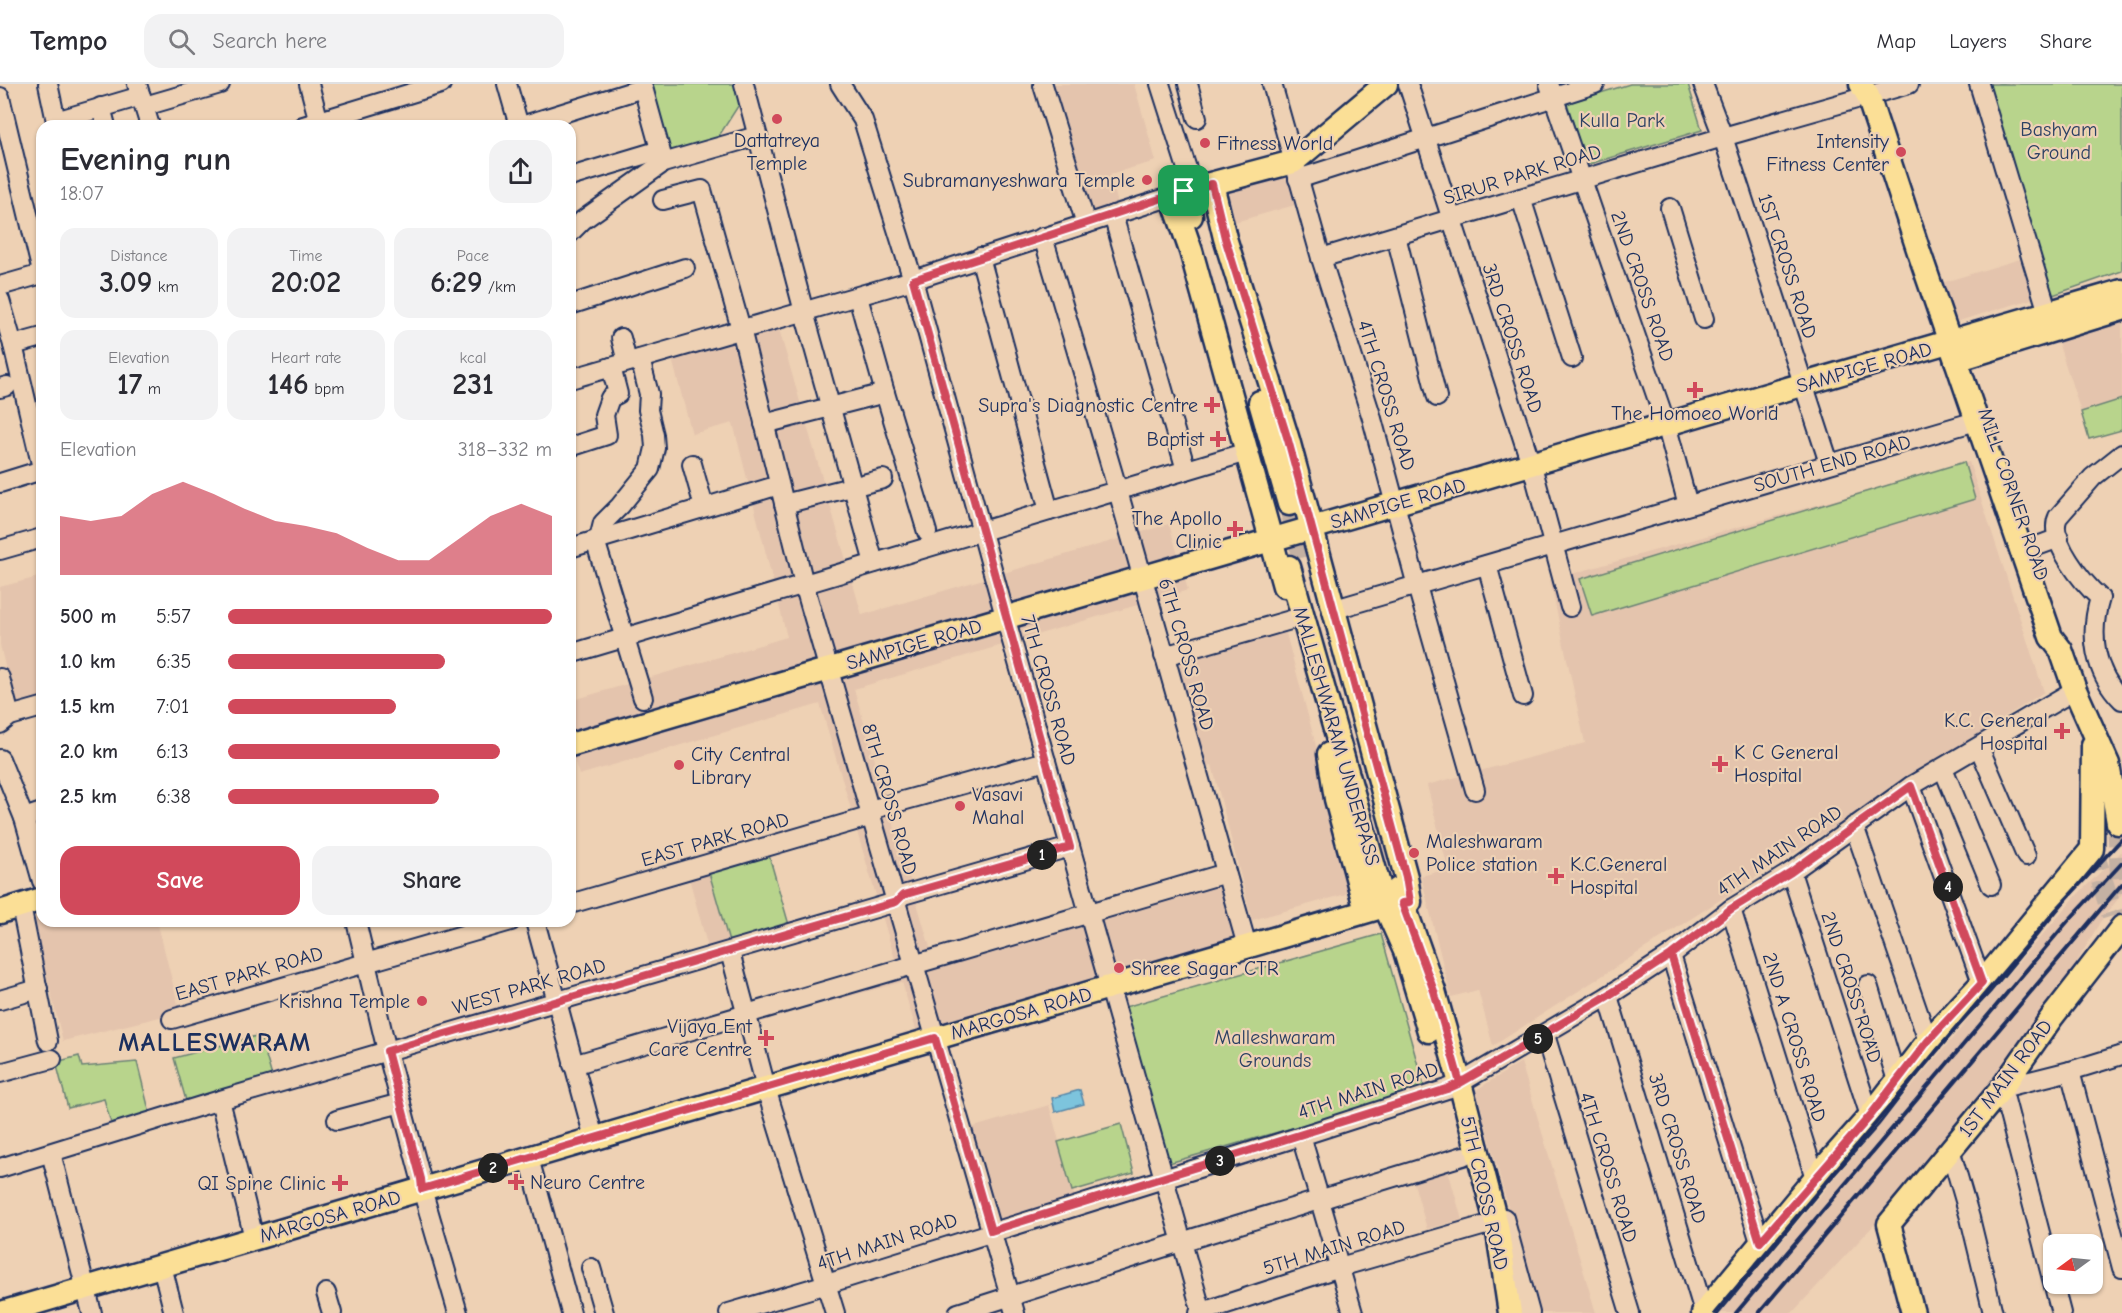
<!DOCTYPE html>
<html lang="en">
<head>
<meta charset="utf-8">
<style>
  :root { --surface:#fff; --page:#f2f2f3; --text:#2b2b33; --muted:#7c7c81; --line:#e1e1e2; --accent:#d1495b }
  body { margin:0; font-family:"Comic Neue",sans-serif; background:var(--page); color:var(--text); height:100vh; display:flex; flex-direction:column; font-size:22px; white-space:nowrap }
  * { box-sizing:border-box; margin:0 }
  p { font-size:20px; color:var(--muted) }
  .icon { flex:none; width:33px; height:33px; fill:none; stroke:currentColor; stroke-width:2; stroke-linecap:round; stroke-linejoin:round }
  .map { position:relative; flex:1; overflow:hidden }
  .sheet { position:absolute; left:36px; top:36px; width:540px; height:807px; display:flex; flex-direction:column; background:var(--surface); border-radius:18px; box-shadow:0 2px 4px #0004 }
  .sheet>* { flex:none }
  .needle { width:39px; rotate:255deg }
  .fabs { position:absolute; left:2043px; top:1150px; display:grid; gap:12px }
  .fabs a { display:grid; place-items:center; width:60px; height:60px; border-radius:12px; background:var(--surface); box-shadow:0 2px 4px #0004; font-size:30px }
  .pin { position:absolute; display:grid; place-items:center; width:51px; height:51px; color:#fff; margin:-26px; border-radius:12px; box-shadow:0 3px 9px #0006 }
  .km { position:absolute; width:30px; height:30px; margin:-15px; border-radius:50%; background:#222; color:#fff; font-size:16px; line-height:30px; text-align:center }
  .round { display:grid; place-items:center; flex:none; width:63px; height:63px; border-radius:18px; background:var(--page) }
  .overview { display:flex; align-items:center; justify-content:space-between; height:102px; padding:0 24px }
  h1 { font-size:33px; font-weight:800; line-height:45px }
  .figures { display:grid; grid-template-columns:repeat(3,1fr); gap:9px; height:102px; padding:6px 24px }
  .figures div { display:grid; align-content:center; border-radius:15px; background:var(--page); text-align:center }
  .figures b { font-size:30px; font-weight:800 }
  .figures small { font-size:16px; font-weight:400 }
  .figures p { font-size:16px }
  .chart { height:168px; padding:12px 24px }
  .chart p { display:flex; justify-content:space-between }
  .chart svg { width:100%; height:108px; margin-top:6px; fill:var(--accent); opacity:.7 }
  .cta { display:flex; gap:12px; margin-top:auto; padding:12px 24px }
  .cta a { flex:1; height:69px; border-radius:18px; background:var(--accent); color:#fff; font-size:24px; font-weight:800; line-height:69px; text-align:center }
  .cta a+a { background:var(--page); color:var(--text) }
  ul { padding:0 24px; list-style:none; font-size:20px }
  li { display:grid; grid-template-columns:96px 72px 1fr; align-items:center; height:45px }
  li i { height:15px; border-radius:8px; background:var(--accent) }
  header { display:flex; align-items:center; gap:36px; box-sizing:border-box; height:84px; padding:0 30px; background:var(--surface); border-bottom:2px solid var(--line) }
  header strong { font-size:28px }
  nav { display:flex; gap:33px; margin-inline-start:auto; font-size:21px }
  .search { width:420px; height:54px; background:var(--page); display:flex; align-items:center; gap:15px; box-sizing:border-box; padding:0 21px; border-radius:18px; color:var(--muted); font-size:22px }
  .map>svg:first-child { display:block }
  .built { fill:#e4c4ad }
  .green { fill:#b8d48c; stroke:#6a8275; stroke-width:1.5 }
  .water { fill:#7dc4dd; stroke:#5688aa; stroke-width:1.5 }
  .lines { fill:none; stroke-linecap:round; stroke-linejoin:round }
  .major-tunnel { stroke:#c4b1a3; stroke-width:22; stroke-dasharray:22 11; stroke-linecap:butt }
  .minor-casing { stroke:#1b2f5e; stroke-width:22 }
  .major-casing { stroke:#1b2f5e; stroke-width:27 }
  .minor { stroke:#eed1b4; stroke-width:18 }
  .major { stroke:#fbdf96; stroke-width:22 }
  .rail { stroke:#1b2f5e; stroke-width:4 }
  .route-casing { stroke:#fff; stroke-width:12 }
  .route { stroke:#d1495b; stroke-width:8 }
  .poi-dot { fill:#d1495b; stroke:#eed1b4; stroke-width:2 }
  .labels { text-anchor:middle; stroke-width:4.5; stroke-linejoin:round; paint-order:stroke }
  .park-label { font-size:20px; fill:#2b4063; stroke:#eed1b4 }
  .poi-label { font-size:20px; fill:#1b2f5e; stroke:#eed1b4; text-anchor:end }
  .street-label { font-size:20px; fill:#1b2f5e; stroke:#eed1b4 }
  .district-label { font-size:26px; font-weight:bold; letter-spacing:1.5px; fill:#1b2f5e; stroke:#eed1b4 }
</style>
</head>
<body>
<header>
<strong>Tempo</strong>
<div class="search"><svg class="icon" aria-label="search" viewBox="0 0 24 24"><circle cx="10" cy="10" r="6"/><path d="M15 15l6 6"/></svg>Search here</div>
<nav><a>Map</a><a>Layers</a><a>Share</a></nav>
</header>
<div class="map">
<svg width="2122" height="1229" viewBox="0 0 2122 1229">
  <rect width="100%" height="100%" fill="#eed1b4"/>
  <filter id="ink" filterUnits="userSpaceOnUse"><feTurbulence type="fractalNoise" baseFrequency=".0167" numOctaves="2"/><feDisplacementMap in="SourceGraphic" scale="12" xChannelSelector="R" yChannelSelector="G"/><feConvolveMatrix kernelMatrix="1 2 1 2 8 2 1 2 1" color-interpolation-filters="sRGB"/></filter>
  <g filter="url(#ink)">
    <g class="built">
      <polygon points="1045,0 1134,0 1156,77 1110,90 1118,120 1085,130"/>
      <polygon points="1292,83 1302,119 1228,140 1218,104"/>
      <polygon points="2030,172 2042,212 1952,239 1938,200"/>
      <polygon points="2122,234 2122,315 2081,328 2057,255"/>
      <polygon points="778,242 862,531 1169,440 1188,506 854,605 934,877 1084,834 1101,895 916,946 902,898 828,918 825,905 897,882 856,744 768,768 729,858 708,864 689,794 853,732 820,620 579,691 570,662 570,617 787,553 733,339 692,350 671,271"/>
      <polygon points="1969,378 2044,608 1493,962 1478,906 1451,913 1421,792 1448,785 1427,701 1585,659 1550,496"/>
      <polygon points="42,492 42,616 15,624 0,561 0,503"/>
      <polygon points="1285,546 1314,654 1348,797 1346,810 1252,836 1212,681 1205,683 1176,575"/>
      <polygon points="2122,767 2122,810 2100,838 2063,902 1899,1114 1792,1229 1721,1229 1967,937 2078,810"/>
      <polygon points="1221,797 1237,858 1113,892 1097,831"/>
      <polygon points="42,833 42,837 157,837 180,928 63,957 32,835"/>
      <polygon points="1521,978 1596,1229 1537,1229 1476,1006"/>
      <polygon points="1049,1021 1075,1114 993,1137 967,1045"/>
      <polygon points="1446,1079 1462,1136 1427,1145 1411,1089"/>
    </g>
    <g class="green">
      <polygon points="649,0 737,0 742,16 715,58 668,71"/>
      <polygon points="1630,0 1688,0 1702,46 1586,81 1567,19"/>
      <polygon points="1983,0 2122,0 2122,187 2050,212"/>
      <polygon points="2122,315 2122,346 2089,355 2081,328"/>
      <polygon points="1964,378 1975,415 1592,532 1580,495"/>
      <polygon points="768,768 789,841 729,858 708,785"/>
      <polygon points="1381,850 1425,1006 1169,1079 1125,923"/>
      <polygon points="260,951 273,996 187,1020 174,974"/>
      <polygon points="79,972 82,983 137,978 151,1034 113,1046 104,1015 68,1024 56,978"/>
      <polygon points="1121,1040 1134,1089 1072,1107 1058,1058"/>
    </g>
    <polygon class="water" points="1080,1006 1084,1020 1055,1028 1052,1014"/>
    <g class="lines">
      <g class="major-tunnel">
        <polyline points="1289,420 1305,479"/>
        <polyline points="2118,739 2122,809"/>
        <polyline points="2092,765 2113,832"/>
      </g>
      <defs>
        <g id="minor">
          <polyline points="48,0 57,42"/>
          <polyline points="137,0 150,42"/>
          <polyline points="309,0 320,42"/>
          <polyline points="507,0 519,42"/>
          <polyline points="642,0 663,76"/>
          <polyline points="744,0 804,228 874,479"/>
          <polyline points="840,0 863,36 913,196 1008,543 1202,1229"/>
          <polyline points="1160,0 1189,91 1196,99"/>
          <polyline points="1188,0 1197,34"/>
          <polyline points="1272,0 1321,174 1371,331 1417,502 1475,706"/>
          <polyline points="1408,0 1534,389 1570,523"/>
          <polyline points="1549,0 1666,340 1688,421"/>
          <polyline points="1703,0 1723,53 1829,379"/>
          <polyline points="1979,0 2048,229"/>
          <polyline points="1043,1 1086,140"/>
          <polyline points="0,13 42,188"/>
          <polyline points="145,22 220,0"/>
          <polyline points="101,23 106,42"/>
          <polyline points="56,37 141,12"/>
          <polyline points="303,42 441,0"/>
          <polyline points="521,42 643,4"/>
          <polyline points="570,93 660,66"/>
          <polyline points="1298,95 1595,0"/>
          <polyline points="1521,114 1572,274"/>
          <polyline points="663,116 702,106 741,245 804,500 1015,1229"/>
          <polyline points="1670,124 1704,235"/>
          <polyline points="1113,131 1186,386"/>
          <polyline points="570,149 583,136 663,79 757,52"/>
          <polyline points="1396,152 1437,313"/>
          <polyline points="1043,153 1118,407 1247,862"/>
          <polyline points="980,173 1049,427"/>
          <polyline points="1321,174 1723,53 1909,0"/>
          <polyline points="0,202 42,190"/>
          <polyline points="858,213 885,309 927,448"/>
          <polyline points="0,216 13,261 42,384"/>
          <polyline points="570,221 685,184"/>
          <polyline points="621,254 627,278"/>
          <polyline points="13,261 42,253"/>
          <polyline points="570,295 913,196 1172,112 1184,107 1189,91"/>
          <polyline points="0,304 7,302"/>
          <polyline points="764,340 885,309"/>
          <polyline points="570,363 607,351 604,331 610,314 618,310 611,283"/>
          <path d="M 2122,370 L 2093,393 L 2058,433 C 2047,456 2084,500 2100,514 C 2089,550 2094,588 2122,616"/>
          <polyline points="692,380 704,423"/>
          <polyline points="0,399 42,386"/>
          <polyline points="784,420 883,395"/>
          <polyline points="599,455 603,439 620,422 650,385 655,364 654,351 648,326 649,310 640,275"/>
          <polyline points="595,456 643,614"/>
          <polyline points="570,464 779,401"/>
          <polyline points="0,466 42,454"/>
          <polyline points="2021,468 2059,454"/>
          <polyline points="1487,481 1523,612"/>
          <polyline points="1332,526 1976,337"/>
          <polyline points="570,570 1247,368"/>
          <polyline points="1164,572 1294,535"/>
          <polyline points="0,594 10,632"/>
          <polyline points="0,640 10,632 42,623"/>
          <polyline points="1979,663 2026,772"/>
          <polyline points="0,675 24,734 42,797"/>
          <polyline points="1943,684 1991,801"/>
          <polyline points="1911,702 1982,899"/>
          <polyline points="870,726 1046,677"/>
          <polyline points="24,734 42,728"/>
          <polyline points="1854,742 1928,957"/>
          <polyline points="1791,788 1870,1032"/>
          <polyline points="570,820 872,732"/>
          <polyline points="21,822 48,957"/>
          <polyline points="1731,825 1815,1094"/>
          <polyline points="356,837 387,967 421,1095 422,1105 458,1229"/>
          <polyline points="535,837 594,1054"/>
          <polyline points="730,868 768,1011 835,1229"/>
          <polyline points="1671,871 1760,1158"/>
          <polyline points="1868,901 1897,997"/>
          <polyline points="1608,912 1704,1228"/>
          <polyline points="0,916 38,905"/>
          <polyline points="172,935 511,837"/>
          <polyline points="1545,951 1630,1229"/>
          <polyline points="573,981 1226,789"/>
          <polyline points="2070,987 2122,1184"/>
          <polyline points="0,989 52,975"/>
          <polyline points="220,1016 254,1154"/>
          <polyline points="337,1036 401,1019"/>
          <polyline points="1301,1052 1353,1229"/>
          <polyline points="1950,1065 1970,1134 1993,1229"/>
          <polyline points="51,1069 92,1229"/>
          <polyline points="529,1074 571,1229"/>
          <polyline points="0,1084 220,1016 896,818 903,811 1070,763"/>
          <polyline points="1504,1134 1530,1229"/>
          <polyline points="162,1182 174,1229"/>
          <polyline points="591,1184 604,1229"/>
          <polyline points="326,1209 332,1229"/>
          <polyline points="729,1229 827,1200 1301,1052 1447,1005 1460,999 1608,912 1671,871 1731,825 1791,788 1911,702 2075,606"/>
          <polyline points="958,1229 1181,1158 1463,1072"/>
          <polyline points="1199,1229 1340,1183 1482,1142"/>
          <polyline points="2061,1229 2002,1004 2070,987 2122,971"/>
        </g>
        <g id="major">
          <polyline points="1861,0 1868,12 1919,168 2051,553 2061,566 2075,606 2108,680 2118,739"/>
          <polyline points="1172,112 1191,167 1284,502"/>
          <polyline points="1191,132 1184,107 1293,78 1386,0"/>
          <polyline points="1956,276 2122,225"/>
          <polyline points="1260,318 1289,420"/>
          <polyline points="1289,483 1385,822 1405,867 1429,947"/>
          <polyline points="570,661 2122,207"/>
          <polyline points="1329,670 1336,715 1366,827"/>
          <polyline points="1398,805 1434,907 1460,999 1497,1142 1510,1229"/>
          <polyline points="0,828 42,815"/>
          <polyline points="1,1229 1385,822 1410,818 1406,793 1288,356 1225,154 1212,100"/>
          <polyline points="1703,1229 1815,1094 1870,1032 1928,957 1982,899 2092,765 2093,661"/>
          <polyline points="1913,1229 1889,1140 2002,1004 2052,933 2122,843"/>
        </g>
      </defs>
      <use href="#minor" class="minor-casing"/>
      <use href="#major" class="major-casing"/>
      <use href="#minor" class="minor"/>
      <use href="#major" class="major"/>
      <g class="rail">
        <polyline points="1715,1229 2056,826 2122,755"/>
        <polyline points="1736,1229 2068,837 2122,779"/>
        <polyline points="1759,1229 2122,800"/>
      </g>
    </g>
  </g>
  <g class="lines" filter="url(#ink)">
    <defs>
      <path id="route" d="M 1184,107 L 913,196 L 1070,763 L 903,811 L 896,818 L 387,967 L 421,1095 L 422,1105 L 935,954 L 991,1147 L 1447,1005 L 1460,999 L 1608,912 L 1671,871 L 1731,825 L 1791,788 L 1911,702 L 1982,899 L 1928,957 L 1870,1032 L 1760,1158 L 1671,871 C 1602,916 1532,958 1460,999 L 1434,907 L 1402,819 L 1410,818 L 1406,793 L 1288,356 L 1225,154 L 1212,100 L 1184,107"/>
    </defs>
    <use href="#route" class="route-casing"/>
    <use href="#route" class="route"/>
  </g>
  <g class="poi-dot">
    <circle cx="777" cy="35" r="6"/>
    <circle cx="1205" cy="59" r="6"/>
    <circle cx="1901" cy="68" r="6"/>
    <circle cx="1147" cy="96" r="6"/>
    <path d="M1692 297h6v6h6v6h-6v6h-6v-6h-6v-6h6z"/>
    <path d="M1209 312h6v6h6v6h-6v6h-6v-6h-6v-6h6z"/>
    <path d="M1215 346h6v6h6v6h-6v6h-6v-6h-6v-6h6z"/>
    <path d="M1232 436h6v6h6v6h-6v6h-6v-6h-6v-6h6z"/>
    <path d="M2059 638h6v6h6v6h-6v6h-6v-6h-6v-6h6z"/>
    <path d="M1717 671h6v6h6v6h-6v6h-6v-6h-6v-6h6z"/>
    <circle cx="679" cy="681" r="6"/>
    <circle cx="960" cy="722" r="6"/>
    <circle cx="1414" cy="769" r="6"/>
    <path d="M1553 783h6v6h6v6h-6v6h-6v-6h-6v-6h6z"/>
    <circle cx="1119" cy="884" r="6"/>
    <circle cx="422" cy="917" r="6"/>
    <path d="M763 945h6v6h6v6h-6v6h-6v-6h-6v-6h6z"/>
    <path d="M513 1089h6v6h6v6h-6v6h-6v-6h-6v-6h6z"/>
    <path d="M337 1090h6v6h6v6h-6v6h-6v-6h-6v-6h6z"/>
  </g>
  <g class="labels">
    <g class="park-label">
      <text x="1622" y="43">Kulla Park</text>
      <text x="2059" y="52">Bashyam<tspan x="2059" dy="23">Ground</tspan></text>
      <text x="1275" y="960">Malleshwaram<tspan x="1275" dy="23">Grounds</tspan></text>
    </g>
    <g class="poi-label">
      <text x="777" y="63" text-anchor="middle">Dattatreya<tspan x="777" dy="23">Temple</tspan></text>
      <text x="1889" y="64">Intensity<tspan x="1889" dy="23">Fitness Center</tspan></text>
      <text x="1217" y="66" text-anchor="start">Fitness World</text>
      <text x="1135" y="103">Subramanyeshwara Temple</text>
      <text x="1198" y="328">Supra's Diagnostic Centre</text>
      <text x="1695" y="336" text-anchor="middle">The Homoeo World</text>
      <text x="1204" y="362">Baptist</text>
      <text x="1222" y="441">The Apollo<tspan x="1222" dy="23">Clinic</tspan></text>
      <text x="2048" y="643">K.C. General<tspan x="2048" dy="23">Hospital</tspan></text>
      <text x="1734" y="675" text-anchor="start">K C General<tspan x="1734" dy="23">Hospital</tspan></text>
      <text x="691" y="677" text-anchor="start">City Central<tspan x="691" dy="23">Library</tspan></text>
      <text x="972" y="717" text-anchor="start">Vasavi<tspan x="972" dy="23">Mahal</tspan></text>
      <text x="1426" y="764" text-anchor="start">Maleshwaram<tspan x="1426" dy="23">Police station</tspan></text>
      <text x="1570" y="787" text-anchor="start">K.C.General<tspan x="1570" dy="23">Hospital</tspan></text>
      <text x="1131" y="891" text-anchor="start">Shree Sagar CTR</text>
      <text x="410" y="924">Krishna Temple</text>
      <text x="752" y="949">Vijaya Ent<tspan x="752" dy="23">Care Centre</tspan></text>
      <text x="530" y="1105" text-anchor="start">Neuro Centre</text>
      <text x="326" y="1106">QI Spine Clinic</text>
    </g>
    <g class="street-label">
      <text transform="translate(1522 90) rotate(-17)" y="7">SIRUR PARK ROAD</text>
      <text transform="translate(1788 182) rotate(72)" y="7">1ST CROSS ROAD</text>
      <text transform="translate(1643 202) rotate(71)" y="7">2ND CROSS ROAD</text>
      <text transform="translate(1513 254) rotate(72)" y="7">3RD CROSS ROAD</text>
      <text transform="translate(1864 283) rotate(-16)" y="7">SAMPIGE ROAD</text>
      <text transform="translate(1387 311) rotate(73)" y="7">4TH CROSS ROAD</text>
      <text transform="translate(1832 379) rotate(-16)" y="7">SOUTH END ROAD</text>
      <text transform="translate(2014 410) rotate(71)" y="7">MILL CORNER ROAD</text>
      <text transform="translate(1398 419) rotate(-16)" y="7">SAMPIGE ROAD</text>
      <text transform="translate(914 560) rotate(-16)" y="7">SAMPIGE ROAD</text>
      <text transform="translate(1187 570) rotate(74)" y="7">6TH CROSS ROAD</text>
      <text transform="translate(1049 606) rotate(74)" y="7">7TH CROSS ROAD</text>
      <text transform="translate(1337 652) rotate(74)" y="7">MALLESHWARAM UNDERPASS</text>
      <text transform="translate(890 715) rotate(74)" y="7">8TH CROSS ROAD</text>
      <text transform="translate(715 755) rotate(-16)" y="7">EAST PARK ROAD</text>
      <text transform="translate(1779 766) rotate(-34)" y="7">4TH MAIN ROAD</text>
      <text transform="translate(249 889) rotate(-16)" y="7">EAST PARK ROAD</text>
      <text transform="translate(529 902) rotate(-16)" y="7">WEST PARK ROAD</text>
      <text transform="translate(1852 903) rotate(72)" y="7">2ND CROSS ROAD</text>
      <text transform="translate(1021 929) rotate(-16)" y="7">MARGOSA ROAD</text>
      <text transform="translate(1795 953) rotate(73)" y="7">2ND A CROSS ROAD</text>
      <text transform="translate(2005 994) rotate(-53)" y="7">1ST MAIN ROAD</text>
      <text transform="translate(1368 1006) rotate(-18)" y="7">4TH MAIN ROAD</text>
      <text transform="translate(1678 1064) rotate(73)" y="7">3RD CROSS ROAD</text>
      <text transform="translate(1609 1083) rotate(73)" y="7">4TH CROSS ROAD</text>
      <text transform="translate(1485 1109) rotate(77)" y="7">5TH CROSS ROAD</text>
      <text transform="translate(330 1132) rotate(-16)" y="7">MARGOSA ROAD</text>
      <text transform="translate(887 1157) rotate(-18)" y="7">4TH MAIN ROAD</text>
      <text transform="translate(1334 1163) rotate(-17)" y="7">5TH MAIN ROAD</text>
    </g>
    <g class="district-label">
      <text x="215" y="967">MALLESWARAM</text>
    </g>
  </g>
</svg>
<div class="fabs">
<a><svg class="needle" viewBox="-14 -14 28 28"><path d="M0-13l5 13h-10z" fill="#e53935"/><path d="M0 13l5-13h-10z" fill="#7c7c81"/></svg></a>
</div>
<div class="pin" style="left:1184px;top:107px;background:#1e9e55"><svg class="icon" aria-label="arrive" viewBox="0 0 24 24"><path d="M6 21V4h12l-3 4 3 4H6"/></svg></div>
<b class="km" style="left:1042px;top:771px">1</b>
<b class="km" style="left:493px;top:1084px">2</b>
<b class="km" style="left:1220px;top:1077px">3</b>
<b class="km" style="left:1948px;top:803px">4</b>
<b class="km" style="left:1538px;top:955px">5</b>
<section class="sheet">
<div class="overview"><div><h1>Evening run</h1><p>18:07</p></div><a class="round"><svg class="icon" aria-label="share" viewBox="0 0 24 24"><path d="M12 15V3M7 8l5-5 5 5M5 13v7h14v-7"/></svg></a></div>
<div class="figures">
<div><p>Distance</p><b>3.09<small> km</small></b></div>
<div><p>Time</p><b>20:02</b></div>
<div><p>Pace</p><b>6:29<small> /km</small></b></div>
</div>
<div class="figures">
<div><p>Elevation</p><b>17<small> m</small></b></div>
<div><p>Heart rate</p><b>146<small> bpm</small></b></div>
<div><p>kcal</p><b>231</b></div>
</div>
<div class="chart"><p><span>Elevation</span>318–332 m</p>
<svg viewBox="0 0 160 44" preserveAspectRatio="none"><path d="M0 44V20L10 22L20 20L30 11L40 6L50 11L60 17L70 22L80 24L90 27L100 33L110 38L120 38L130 29L140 20L150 15L160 20V44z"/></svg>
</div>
<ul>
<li><b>500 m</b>5:57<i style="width:100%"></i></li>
<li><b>1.0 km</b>6:35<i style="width:67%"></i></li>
<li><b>1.5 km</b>7:01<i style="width:52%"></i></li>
<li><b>2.0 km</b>6:13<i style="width:84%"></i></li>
<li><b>2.5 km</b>6:38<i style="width:65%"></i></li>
</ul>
<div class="cta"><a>Save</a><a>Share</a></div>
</section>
</div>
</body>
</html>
